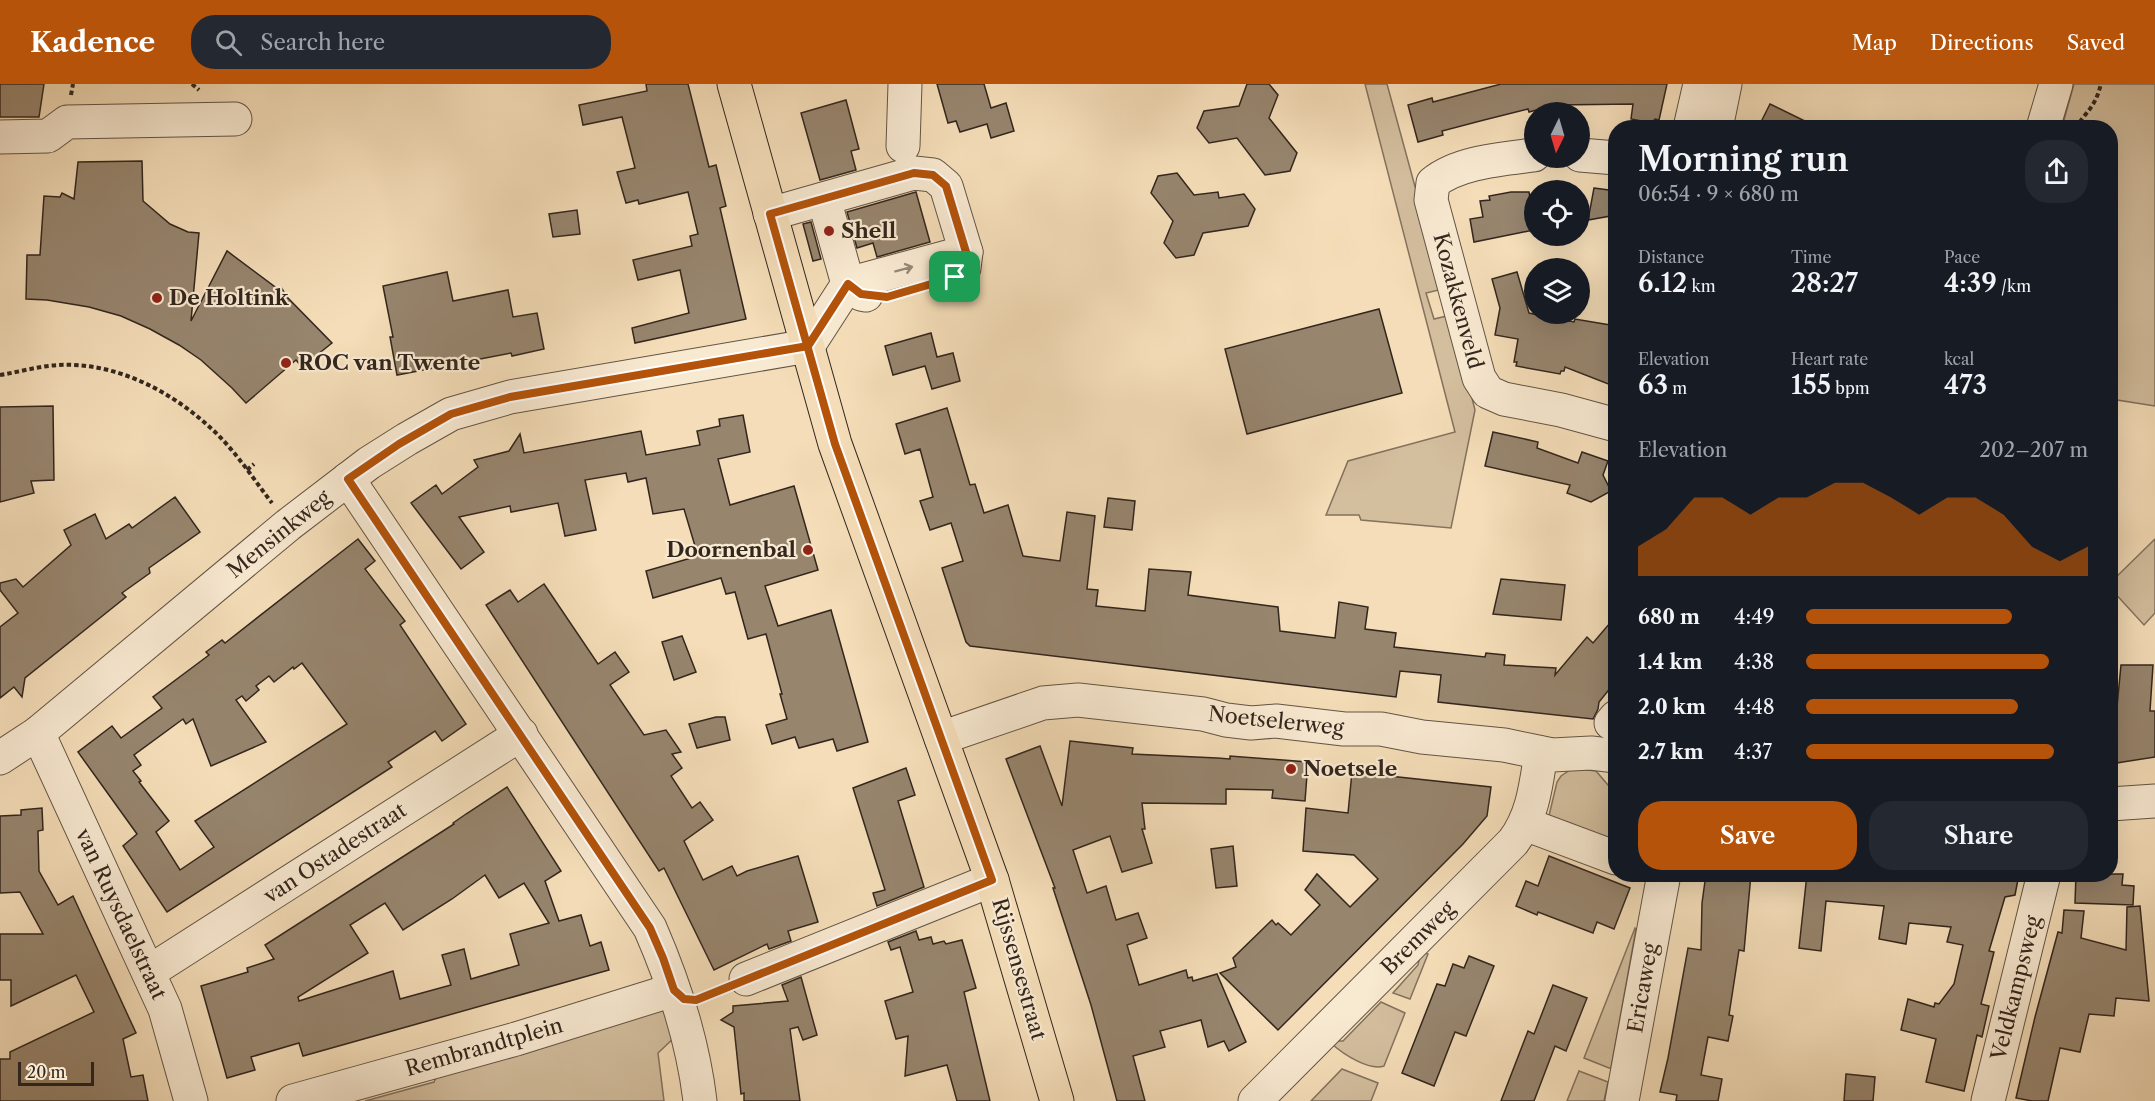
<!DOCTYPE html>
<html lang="en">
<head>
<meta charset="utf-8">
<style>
  :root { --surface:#171b24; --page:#242831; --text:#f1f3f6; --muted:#9ea1a6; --accent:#b45309 }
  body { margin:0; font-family:"Libre Caslon Text",serif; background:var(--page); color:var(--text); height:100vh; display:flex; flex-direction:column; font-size:22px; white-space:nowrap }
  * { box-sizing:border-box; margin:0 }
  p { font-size:20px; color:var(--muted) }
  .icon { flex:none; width:33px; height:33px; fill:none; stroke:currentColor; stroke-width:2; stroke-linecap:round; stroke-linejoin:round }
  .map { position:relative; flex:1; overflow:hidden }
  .drawer { position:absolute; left:1608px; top:36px; width:510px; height:762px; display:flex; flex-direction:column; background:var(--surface); border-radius:24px; box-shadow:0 6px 24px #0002 }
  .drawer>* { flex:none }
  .needle { width:39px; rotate:185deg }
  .fabs { position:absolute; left:1524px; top:18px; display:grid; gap:12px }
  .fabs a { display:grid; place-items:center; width:66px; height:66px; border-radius:50%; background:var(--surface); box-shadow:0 6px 24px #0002; font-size:30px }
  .scale { position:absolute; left:18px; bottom:15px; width:76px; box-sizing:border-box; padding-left:6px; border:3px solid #33261d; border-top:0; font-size:16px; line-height:21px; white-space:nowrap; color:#33261d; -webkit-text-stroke:4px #f8e9d1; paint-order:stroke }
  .pin { position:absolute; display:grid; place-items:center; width:51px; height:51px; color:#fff; margin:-26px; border-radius:12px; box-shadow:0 3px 9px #0006 }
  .round { display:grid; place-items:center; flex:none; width:63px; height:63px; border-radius:24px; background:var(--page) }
  .summary { display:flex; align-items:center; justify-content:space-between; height:102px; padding:0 30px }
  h1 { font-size:33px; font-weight:600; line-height:45px }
  .stats { display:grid; grid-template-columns:repeat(3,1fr); gap:9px; height:102px; padding:6px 30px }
  .stats div { display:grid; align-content:center }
  .stats b { font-size:26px; font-weight:600 }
  .stats small { font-size:16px; font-weight:400 }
  .stats p { font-size:16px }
  .chart { height:168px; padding:12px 30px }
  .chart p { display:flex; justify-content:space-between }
  .chart svg { width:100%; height:108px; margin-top:6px; fill:var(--accent); opacity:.7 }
  .cta { display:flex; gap:12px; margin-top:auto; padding:12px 30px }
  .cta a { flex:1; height:69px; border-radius:24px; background:var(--accent); color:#fff; font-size:24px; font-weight:600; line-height:69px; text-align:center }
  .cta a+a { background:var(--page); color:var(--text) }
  ul { padding:0 30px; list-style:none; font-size:20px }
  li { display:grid; grid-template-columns:96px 72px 1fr; align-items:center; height:45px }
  li i { height:15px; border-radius:8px; background:var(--accent) }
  header { display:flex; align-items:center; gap:36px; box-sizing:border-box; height:84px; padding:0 30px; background:var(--accent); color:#fff }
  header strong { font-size:28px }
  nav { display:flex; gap:33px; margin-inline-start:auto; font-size:21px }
  .search { width:420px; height:54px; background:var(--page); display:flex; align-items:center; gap:15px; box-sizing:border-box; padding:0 21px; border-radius:24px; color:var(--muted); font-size:22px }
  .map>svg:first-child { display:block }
  .green { fill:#d3be9e; stroke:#83725e; stroke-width:1.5 }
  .building { fill:#97856e; stroke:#33261d; stroke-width:1.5; fill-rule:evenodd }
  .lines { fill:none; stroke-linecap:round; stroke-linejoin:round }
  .minor-casing { stroke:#635444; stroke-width:35 }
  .major-casing { stroke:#33261d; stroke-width:35 }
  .path { stroke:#33261d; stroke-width:4; stroke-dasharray:4.5 3; stroke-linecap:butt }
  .minor { stroke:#f8e9d1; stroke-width:33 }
  .major { stroke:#f4ddb8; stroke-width:33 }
  .oneway { stroke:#968877 }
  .route-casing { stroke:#fff; stroke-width:12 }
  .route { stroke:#b45309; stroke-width:8 }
  .poi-dot { fill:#8f2418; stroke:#f8e9d1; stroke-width:2 }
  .labels { text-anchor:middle; stroke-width:4.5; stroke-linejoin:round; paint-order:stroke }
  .poi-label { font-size:21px; font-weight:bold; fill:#33261d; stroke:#f8e9d1; text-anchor:start }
  .street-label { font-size:21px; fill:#33261d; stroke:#f8e9d1 }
</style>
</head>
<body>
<header>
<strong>Kadence</strong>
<div class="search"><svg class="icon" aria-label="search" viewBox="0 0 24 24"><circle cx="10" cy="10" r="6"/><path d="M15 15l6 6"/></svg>Search here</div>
<nav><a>Map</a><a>Directions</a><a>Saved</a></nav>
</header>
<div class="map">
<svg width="2155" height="1017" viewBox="0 0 2155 1017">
  <rect width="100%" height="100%" fill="#f4ddb8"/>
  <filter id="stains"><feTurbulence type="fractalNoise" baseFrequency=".00333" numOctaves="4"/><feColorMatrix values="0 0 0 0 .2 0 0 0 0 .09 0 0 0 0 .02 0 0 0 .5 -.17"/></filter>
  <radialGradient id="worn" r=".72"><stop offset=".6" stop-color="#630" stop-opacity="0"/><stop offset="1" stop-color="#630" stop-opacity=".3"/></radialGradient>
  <g class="green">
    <polygon points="1365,0 1387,0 1443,205 1426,209 1434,235 1451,231 1475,326 1451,444 1361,436 1359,431 1326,431 1348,377 1455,348"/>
    <polygon points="2074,0 2155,0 2155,322 2111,315 2110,44 2062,43"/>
    <polygon points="2155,455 2155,529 2144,541 2111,505 2111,498"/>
    <polygon points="1573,684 1596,687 1608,701 1615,702 1615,767 1547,740 1557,698 1561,692"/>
    <polygon points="1635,844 1636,845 1611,984 1609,984 1584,974"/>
    <polygon points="1421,868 1428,870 1410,915 1393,909 1418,881"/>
    <path d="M 1381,918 L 1405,929 L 1384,982 C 1369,987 1343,970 1332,960 L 1335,957 L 1343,957 Z"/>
    <polygon points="655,921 671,930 677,951 658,969 664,1017 365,1017 434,998 439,987"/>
    <polygon points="1342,985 1378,999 1371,1017 1311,1017"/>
    <polygon points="1579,987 1608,998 1604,1017 1567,1017"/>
  </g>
  <g class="building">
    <polygon points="0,0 44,0 39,33 0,33"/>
    <polygon points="646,0 688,0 709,83 716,81 726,122 720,124 746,235 635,259 632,244 689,229 680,186 638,196 633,176 692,162 690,152 698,150 688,108 639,120 638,116 626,119 617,88 635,84 622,33 583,41 579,21 647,7"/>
    <polygon points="937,0 984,0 991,24 1006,19 1014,47 991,54 987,40 960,48 956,37 948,39"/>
    <polygon points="1247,0 1269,0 1278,11 1269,34 1297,69 1290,87 1265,91 1237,54 1209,59 1197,44 1204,27 1239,22"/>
    <polygon points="1501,0 1667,0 1659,36 1655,35 1652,39 1631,35 1633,20 1555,21 1529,28 1528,25 1484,36 1442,47 1443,51 1418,58 1408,21 1432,14 1433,18"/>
    <polygon points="846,16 859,65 851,67 856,86 820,96 801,29"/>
    <polygon points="1770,20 1819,44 1758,44"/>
    <polygon points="142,77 143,117 170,140 188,148 199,149 191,237 227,167 278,205 281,203 287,213 332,259 302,283 296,276 246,319 232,304 201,276 179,261 150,245 121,232 89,223 47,216 26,215 27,171 40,171 44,112 60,113 62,109 74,115 78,78"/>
    <polygon points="1177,89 1194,111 1218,108 1219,114 1244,110 1255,125 1248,142 1203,149 1194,171 1176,174 1164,159 1173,137 1151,109 1158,92"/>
    <polygon points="1594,104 1616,107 1616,131 1588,136"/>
    <polygon points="916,108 930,158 877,173 873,159 857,164 847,128"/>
    <polygon points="1511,108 1529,108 1532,125 1534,126 1534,146 1474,158 1470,135 1483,133 1480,117 1490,116 1489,112"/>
    <polygon points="577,126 580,150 553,153 549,130"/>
    <polygon points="811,138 821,175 813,177 803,140"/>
    <polygon points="447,188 453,217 508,206 513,233 537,229 544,265 512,272 511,269 397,291 390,253 393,253 383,202"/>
    <polygon points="1517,188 1529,229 1574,238 1575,235 1616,242 1616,303 1565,283 1564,287 1561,287 1560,290 1516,282 1517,278 1514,278 1518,255 1495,251 1500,224 1492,195"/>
    <polygon points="1379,225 1402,309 1247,350 1225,265"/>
    <polygon points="931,249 937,273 953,269 960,297 932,305 925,282 893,291 885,262"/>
    <polygon points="53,322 54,396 31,397 34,409 0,418 0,323"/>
    <polygon points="947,324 970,401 975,400 984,429 1008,421 1023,472 1060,477 1067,428 1095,432 1087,505 1098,506 1096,522 1145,527 1149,485 1191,488 1188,511 1278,523 1280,547 1335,554 1339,518 1368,523 1365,545 1396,549 1394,563 1485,573 1486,569 1505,571 1504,581 1556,584 1555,591 1587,553 1593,559 1616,532 1616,597 1599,618 1598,625 1593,635 1438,618 1441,591 1400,587 1396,613 970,562 966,558 942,484 963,477 951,439 930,446 920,417 933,413 920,365 905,370 896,340"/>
    <polygon points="743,331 750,368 718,375 730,421 794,402 818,486 765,502 778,542 831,526 868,658 837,667 833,655 799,664 795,653 772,660 766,641 787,635 780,610 782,610 766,550 748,555 735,508 726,510 721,494 653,514 646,487 698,472 684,425 653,430 646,394 628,398 626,389 585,396 596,446 565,452 558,419 511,428 510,422 459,433 484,468 461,485 411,419 436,401 442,410 478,383 474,376 509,367 520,350 524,369 641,347 646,371 700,361 697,347 720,342 719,335"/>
    <polygon points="1493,348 1538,358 1537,364 1578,379 1582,368 1608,377 1603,391 1611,407 1591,418 1567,409 1570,401 1485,382"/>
    <polygon points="175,413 200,448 149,484 150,489 122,509 126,513 25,594 22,613 14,603 0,614 0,543 18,529 0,506 0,499 16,495 23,503 71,461 64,446 95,430 106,455 129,440 132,444"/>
    <polygon points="1108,414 1135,417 1132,446 1104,443"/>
    <path d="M 358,455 L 375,477 L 365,485 L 405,537 L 400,541 L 466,640 L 442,657 L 435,647 L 388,678 L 392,683 L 167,828 L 123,762 L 137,750 L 78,668 L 112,642 L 121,654 L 162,624 L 153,613 L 209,571 L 206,568 L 222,556 L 225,559 ZM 302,579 L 347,640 L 195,737 L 214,763 L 180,786 L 156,748 L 169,737 L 139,698 L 141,697 L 133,687 L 141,681 L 134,671 L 183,635 L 186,640 L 193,635 L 211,682 L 266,658 L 236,616 L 242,612 L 246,617 L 259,606 L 256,602 L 269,592 L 274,598 L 293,583 L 294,585 Z"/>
    <polygon points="1501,495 1565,501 1561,536 1493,530"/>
    <polygon points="544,500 598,580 615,568 629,588 610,601 644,651 666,646 681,668 672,670 682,684 671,692 692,724 700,718 713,736 684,757 703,796 732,782 737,792 747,787 798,772 818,838 788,847 791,857 769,865 767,860 714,886 664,784 659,787 486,521 510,506 518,518"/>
    <polygon points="682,552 696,588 674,596 662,558"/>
    <polygon points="2121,581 2153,581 2150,627 2155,627 2155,673 2110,680 2110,633 2116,633"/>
    <polygon points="716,633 725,633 730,656 697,664 689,640"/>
    <polygon points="1070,657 1133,664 1132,670 1217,674 1230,675 1230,672 1308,678 1305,717 1272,714 1273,706 1226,705 1226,720 1142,719 1145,745 1142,745 1152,779 1122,788 1110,752 1073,766 1087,809 1106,802 1116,836 1138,829 1147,854 1127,861 1139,901 1186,886 1188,894 1192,893 1193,897 1217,890 1246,958 1229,967 1224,957 1208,963 1201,936 1160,947 1165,963 1133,972 1145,1017 1117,1017 1091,921 1053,804 1055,804 1006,675 1040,662 1062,722"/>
    <polygon points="906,684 915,711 898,717 924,803 877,822 873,809 885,806 853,704"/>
    <polygon points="1352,688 1491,703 1487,732 1463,760 1278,946 1220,889 1236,883 1233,874 1272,836 1276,841 1278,839 1291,851 1320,821 1305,806 1317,790 1350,823 1378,795 1354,771 1303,767 1306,724 1348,729"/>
    <path d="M 507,703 L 561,787 L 545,797 L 559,837 L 581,831 L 590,862 L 601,858 L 609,886 L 303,972 L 299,959 L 251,973 L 255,986 L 227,994 L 201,902 L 248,888 L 247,884 L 274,875 L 265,861 L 454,740 L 453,739 L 466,730 ZM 485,791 L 499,814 L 524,799 L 549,839 L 510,850 L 519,881 L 471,895 L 464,865 L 442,871 L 451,901 L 400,915 L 393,887 L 299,917 L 298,913 L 368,869 L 350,841 L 385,819 L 403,846 L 452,815 Z"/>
    <polygon points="42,724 43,746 38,747 39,787 58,821 73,812 136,949 123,955 131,993 143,991 148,1017 0,1017 0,975 10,975 10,968 94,928 76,891 11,922 11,896 0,896 0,850 43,850 20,808 0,809 0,732 21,731 21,726"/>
    <polygon points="1233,762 1237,802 1216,804 1211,765"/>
    <polygon points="1549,772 1630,804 1614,845 1597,838 1593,849 1538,828 1537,831 1516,822 1526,797 1538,802"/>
    <polygon points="1706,790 1751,790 1744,867 1739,866 1729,931 1733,932 1728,957 1708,953 1701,991 1722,995 1718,1017 1676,1017 1677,1011 1660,1008 1668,974 1688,864 1701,866 1702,819"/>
    <polygon points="1807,790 2019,790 2015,811 2005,813 1989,867 1994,868 1981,920 1989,922 1982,953 1977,951 1964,1007 1926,998 1936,955 1901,946 1908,915 1934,923 1935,919 1939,920 1954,900 1963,861 1947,858 1951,843 1909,839 1906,860 1879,855 1884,822 1826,817 1821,867 1799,864"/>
    <polygon points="2076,790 2123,790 2122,801 2134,802 2133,821 2075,819"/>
    <polygon points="2140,822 2149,917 2116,914 2114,932 2089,930 2080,968 2060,964 2048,1017 2032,1017 2016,1014 2035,933 2058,848 2062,849 2064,826 2084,827 2081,854 2126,866 2127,823"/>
    <polygon points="916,847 919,856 931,853 933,860 944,857 946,860 962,856 976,904 964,908 990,1017 957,1017 947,981 905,992 908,952 896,955 885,917 913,908 900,863 891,866 888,858"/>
    <polygon points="1469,872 1494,882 1466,952 1455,948 1434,1002 1402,989 1437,900 1445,902 1453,880 1464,884"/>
    <polygon points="801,893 817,951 803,956 798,943 790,945 800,1017 744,1017 744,1009 741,1010 734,943 721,936 733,928 733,922 788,917 782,901"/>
    <polygon points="1553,901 1587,914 1566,967 1555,962 1534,1017 1501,1017 1528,947 1534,950"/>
    <polygon points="1846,990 1875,993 1873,1017 1844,1017"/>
  </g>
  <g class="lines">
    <defs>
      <g id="minor">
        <polyline points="1690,44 1700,0"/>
        <polyline points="1716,44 1725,0"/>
        <polyline points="2043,44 2056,0"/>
        <polyline points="0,53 48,52 67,38 235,35"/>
        <polyline points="903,62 905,0"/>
        <path d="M 1534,71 C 1503,75 1458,78 1433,99 L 1431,116 L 1479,294 L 1488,308 L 1504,315 L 1561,326 L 1616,341"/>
        <polyline points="1580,71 1616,74"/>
        <polyline points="824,115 848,200 861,210 866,211"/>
        <polyline points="770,130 914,89 933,91 946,102 966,168 964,184 960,188"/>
        <path d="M 348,395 L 650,844 C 674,899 693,958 700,1017"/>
        <polyline points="1611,639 1616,633"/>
        <polyline points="38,649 165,925 191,1017"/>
        <polyline points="941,654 1043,619 1078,616 1203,630 1226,636 1251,639 1276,637 1344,645 1381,645 1422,653 1504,661 1552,671 1591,669 1616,672"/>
        <polyline points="0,674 38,649 288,441 369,379 407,355 451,330 510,313 808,262 848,200 966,168"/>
        <polyline points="2110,720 2155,717"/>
        <polyline points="1525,740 1616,774"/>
        <polyline points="149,888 521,650"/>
        <polyline points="746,895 992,796"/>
        <polyline points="293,1017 516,955 673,906"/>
        <path d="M 1255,1017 L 1513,758 C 1533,732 1536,701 1541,669"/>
        <polyline points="1622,1017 1664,790"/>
        <polyline points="1988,1017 2044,790"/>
      </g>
      <polyline id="major" points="734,0 835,360 992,796 1057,1017"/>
    </defs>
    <use href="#minor" class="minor-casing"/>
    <use href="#major" class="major-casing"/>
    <g class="path">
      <polyline points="192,0 199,6"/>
      <polyline points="71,11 73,0"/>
      <path d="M 2075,44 C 2088,26 2095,23 2101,0"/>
      <path d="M 0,291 C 19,288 39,282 59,281 C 120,278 179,311 221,354 C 240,374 255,397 272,419"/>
      <polyline points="247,386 254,380"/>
      <polyline points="706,912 721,905"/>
    </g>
    <use href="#minor" class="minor"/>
    <use href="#major" class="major"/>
  </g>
  <defs><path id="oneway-shaft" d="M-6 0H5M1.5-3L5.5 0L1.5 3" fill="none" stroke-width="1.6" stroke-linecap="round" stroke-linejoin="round" transform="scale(1.5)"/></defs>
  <use class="oneway" href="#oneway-shaft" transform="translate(904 185) rotate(-15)"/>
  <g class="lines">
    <defs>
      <polyline id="route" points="955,193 887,213 861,210 848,200 808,262 510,313 451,330 399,360 348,395 650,844 663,874 674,906 684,915 696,916 992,796 835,360 770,130 914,89 933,91 946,102 966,168 964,184 955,193"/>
    </defs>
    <use href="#route" class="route-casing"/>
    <use href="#route" class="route"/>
  </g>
  <g class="poi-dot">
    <circle cx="829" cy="147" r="6"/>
    <circle cx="157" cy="214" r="6"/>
    <circle cx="286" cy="279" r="6"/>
    <circle cx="808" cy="466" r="6"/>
    <circle cx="1291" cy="685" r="6"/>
  </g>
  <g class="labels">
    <g class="poi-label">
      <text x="841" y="154">Shell</text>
      <text x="169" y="221">De Holtink</text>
      <text x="298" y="286">ROC van Twente</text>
      <text x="796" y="473" text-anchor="end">Doornenbal</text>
      <text x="1303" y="692">Noetsele</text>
    </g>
    <g class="street-label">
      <text transform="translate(1458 217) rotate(75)" y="7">Kozakkenveld</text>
      <text transform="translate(279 450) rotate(-39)" y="7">Mensinkweg</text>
      <text transform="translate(1276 637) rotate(6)" y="7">Noetselerweg</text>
      <text transform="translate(335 769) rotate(-33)" y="7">van Ostadestraat</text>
      <text transform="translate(121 830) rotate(65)" y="7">van Ruysdaelstraat</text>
      <text transform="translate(1418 854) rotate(-45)" y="7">Bremweg</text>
      <text transform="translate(1019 885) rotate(74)" y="7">Rijssensestraat</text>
      <text transform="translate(1643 904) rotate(-80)" y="7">Ericaweg</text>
      <text transform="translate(2016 904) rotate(-76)" y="7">Veldkampsweg</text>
      <text transform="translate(484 963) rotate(-16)" y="7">Rembrandtplein</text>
    </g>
  </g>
  <rect width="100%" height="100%" filter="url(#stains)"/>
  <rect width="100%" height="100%" fill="url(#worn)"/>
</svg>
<div class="fabs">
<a><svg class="needle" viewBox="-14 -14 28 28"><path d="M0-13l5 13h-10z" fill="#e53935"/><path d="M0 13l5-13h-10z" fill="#9ea1a6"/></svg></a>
<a><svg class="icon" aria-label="locate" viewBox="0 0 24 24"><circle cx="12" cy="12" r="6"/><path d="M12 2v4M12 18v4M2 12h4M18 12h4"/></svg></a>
<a><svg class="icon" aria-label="layers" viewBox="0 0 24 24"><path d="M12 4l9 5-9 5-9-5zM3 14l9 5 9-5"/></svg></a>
</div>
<div class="scale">20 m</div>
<div class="pin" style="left:955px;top:193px;background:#1e9e55"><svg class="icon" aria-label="arrive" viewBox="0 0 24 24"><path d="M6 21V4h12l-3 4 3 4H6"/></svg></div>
<section class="drawer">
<div class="summary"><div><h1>Morning run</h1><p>06:54 · 9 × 680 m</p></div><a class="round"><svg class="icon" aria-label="share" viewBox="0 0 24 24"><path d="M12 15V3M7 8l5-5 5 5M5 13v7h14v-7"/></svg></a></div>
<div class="stats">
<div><p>Distance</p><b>6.12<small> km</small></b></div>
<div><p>Time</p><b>28:27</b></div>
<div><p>Pace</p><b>4:39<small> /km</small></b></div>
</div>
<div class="stats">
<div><p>Elevation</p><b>63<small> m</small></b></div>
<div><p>Heart rate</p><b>155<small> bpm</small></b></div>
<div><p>kcal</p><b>473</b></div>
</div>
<div class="chart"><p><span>Elevation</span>202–207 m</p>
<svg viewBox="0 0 160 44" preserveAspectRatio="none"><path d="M0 44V32L10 25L20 12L30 12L40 19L50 12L60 12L70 6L80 6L90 12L100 19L110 12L120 12L130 19L140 32L150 38L160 32V44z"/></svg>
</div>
<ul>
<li><b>680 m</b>4:49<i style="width:73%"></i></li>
<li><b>1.4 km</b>4:38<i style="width:86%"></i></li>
<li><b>2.0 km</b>4:48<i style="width:75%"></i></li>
<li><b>2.7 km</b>4:37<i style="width:88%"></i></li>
</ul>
<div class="cta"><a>Save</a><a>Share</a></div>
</section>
</div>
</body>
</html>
